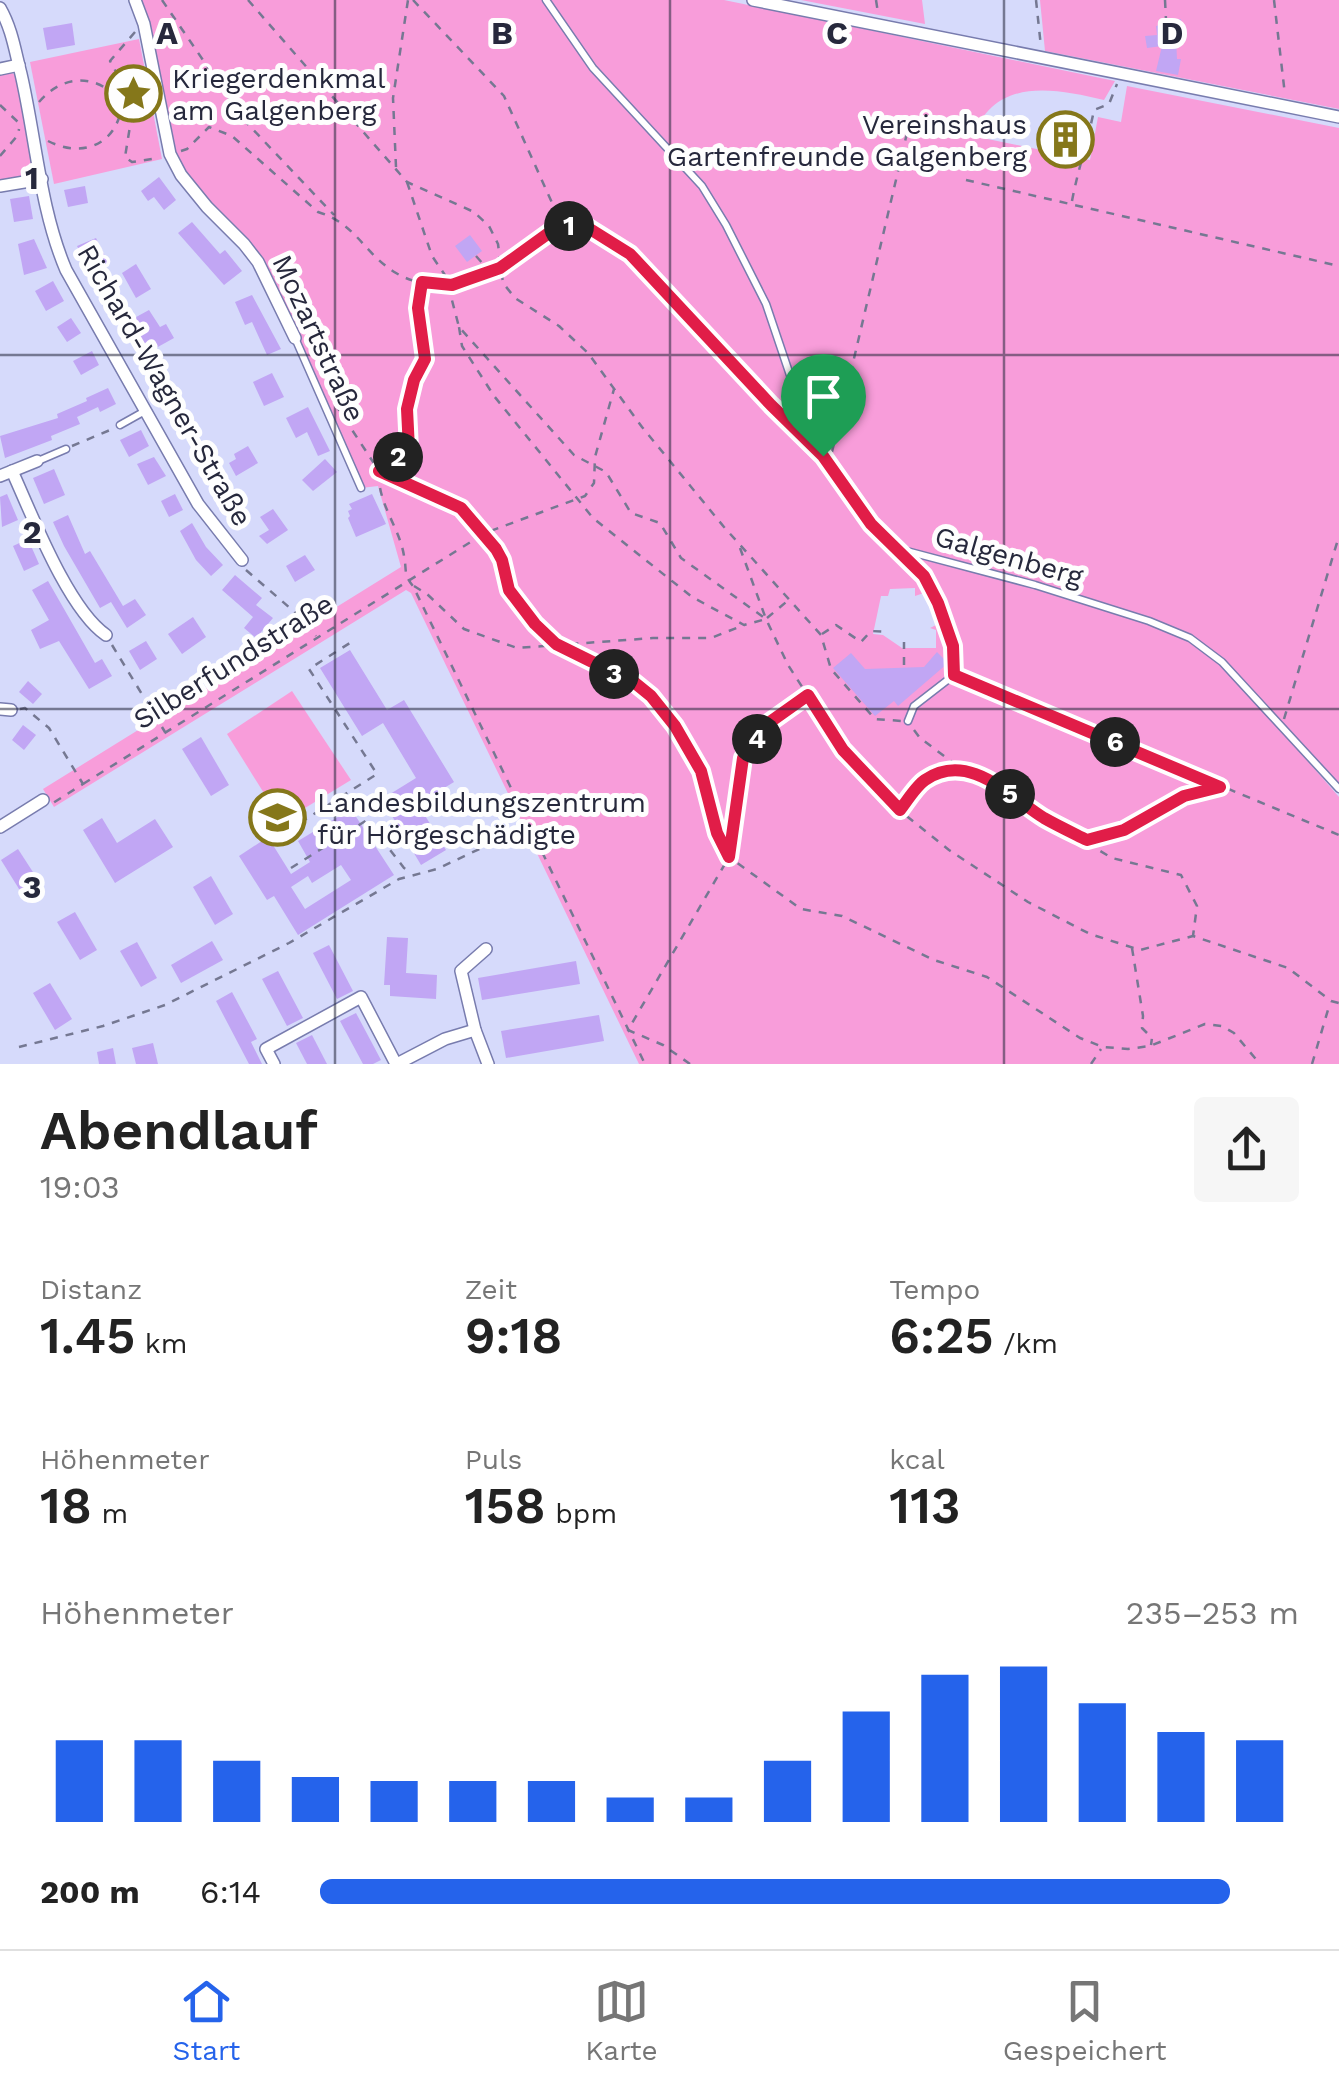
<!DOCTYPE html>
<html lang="de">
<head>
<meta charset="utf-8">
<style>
  :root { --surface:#fff; --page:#f6f6f6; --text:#222; --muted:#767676; --line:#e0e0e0; --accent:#2563eb }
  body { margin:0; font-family:"Work Sans",sans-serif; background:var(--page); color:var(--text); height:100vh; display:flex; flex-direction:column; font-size:38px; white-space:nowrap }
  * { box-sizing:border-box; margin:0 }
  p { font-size:32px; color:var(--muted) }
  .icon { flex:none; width:55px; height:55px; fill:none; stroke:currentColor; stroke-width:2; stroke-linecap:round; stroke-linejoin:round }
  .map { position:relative; height:1064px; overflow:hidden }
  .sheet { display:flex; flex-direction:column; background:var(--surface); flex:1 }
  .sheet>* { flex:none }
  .pin { position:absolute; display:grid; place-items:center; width:85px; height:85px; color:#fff; margin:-102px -42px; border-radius:50% 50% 50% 0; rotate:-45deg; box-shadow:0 0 10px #0007 }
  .pin .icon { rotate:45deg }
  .km { position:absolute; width:50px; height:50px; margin:-25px; border-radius:50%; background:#222; color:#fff; font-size:28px; line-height:50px; text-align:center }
  .round { display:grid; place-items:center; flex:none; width:105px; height:105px; border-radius:10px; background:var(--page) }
  .summary { display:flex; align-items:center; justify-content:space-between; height:170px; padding:0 40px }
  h1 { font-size:55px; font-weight:600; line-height:75px }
  .stats { display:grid; grid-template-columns:repeat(3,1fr); gap:15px; height:170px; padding:10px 40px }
  .stats div { display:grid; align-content:center }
  .stats b { font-size:50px; font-weight:600 }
  .stats small { font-size:28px; font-weight:400 }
  .stats p { font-size:28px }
  .chart { height:280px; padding:20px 40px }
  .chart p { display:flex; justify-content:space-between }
  .chart svg { width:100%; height:180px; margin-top:10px; stroke:var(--accent); stroke-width:6 }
  ul { padding:0 40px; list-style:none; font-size:32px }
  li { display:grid; grid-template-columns:160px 120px 1fr; align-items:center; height:75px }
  li i { height:25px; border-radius:12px; background:var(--accent) }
  .dock { display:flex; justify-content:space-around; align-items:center; height:140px; border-top:2px solid var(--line); background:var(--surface); font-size:28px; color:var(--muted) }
  .dock a { display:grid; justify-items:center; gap:5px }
  .dock .current { color:var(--accent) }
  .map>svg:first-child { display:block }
  .green { fill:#f89dda; fill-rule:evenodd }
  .building { fill:#c1a6f4; fill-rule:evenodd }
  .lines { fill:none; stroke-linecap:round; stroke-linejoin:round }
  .lane-casing { stroke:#787cae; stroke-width:9 }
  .street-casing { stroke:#787cae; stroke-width:14 }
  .path { stroke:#757892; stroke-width:2.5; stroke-dasharray:8 8; stroke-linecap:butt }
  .lane { stroke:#fff; stroke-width:6 }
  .street { stroke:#fff; stroke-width:11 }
  .route-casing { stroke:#fff; stroke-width:20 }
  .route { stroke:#e11d48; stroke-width:12 }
  .grid { fill:none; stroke:#26283c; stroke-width:2.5; stroke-opacity:0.55 }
  .labels { text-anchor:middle; stroke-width:10; stroke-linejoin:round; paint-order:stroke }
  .poi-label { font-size:28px; fill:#26283c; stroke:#fefefe; text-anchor:start }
  .street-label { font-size:28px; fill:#26283c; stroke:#fefefe }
  .grid-label { font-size:32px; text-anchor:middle; font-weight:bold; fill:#26283c; stroke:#fefefe; stroke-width:10; stroke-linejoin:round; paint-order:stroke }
</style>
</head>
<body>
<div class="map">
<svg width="1339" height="1064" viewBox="0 0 1339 1064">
  <rect width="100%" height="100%" fill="#d6dafb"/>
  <g class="green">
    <path d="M 135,0 L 724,0 L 1115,81 L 1104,100 C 1053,88 996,77 973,136 L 1090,160 L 1098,117 L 1121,122 L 1127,86 L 1339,128 L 1339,787 L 1282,722 L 1278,727 L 1339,797 L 1339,1064 L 639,1064 L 411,593 L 406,590 L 54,807 L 43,789 L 401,567 L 378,486 L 361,488 L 258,262 L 181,175 ZM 915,588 L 915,596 L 924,593 L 936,625 L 930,628 L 936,630 L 936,648 L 902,648 L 883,635 L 873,634 L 881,596 L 888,596 L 890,589 Z"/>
    <polygon points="801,0 922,0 925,24"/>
    <polygon points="1040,0 1339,0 1339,109 1045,51"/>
    <polygon points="139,39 162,159 54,184 30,62"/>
    <polygon points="0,73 12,73 18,77 37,168 27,178 0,183"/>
    <polygon points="292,691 351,780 282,822 227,734"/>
  </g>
  <g class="building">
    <polygon points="1181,19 1183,37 1176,38 1177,59 1181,59 1178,75 1156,71 1162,46 1147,48 1145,36 1157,35 1156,26"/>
    <polygon points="72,23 75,45 47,50 43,28"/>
    <polygon points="1056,127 1082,132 1077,153 1051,148"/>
    <polygon points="159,177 176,200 164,210 154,197 148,201 141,191"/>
    <polygon points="85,186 88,203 68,207 64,190"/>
    <polygon points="29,196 33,219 14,222 10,199"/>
    <polygon points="192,222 220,254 225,250 242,271 224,285 178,233"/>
    <polygon points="470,235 482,251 467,262 455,246"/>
    <polygon points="96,238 108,262 89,271 85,263 91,260 89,254 82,256 77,246"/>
    <polygon points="34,239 47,268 24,275 18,244"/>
    <polygon points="136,264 151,289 136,298 122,273"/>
    <polygon points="53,281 64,301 46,311 35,291"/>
    <polygon points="252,295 281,349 267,355 252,322 245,325 235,302"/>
    <polygon points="149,310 160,327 166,324 174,338 147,353 127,322"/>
    <polygon points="71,318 81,333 67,342 57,327"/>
    <polygon points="92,351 99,365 81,375 73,361"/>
    <polygon points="272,373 284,397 264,406 253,382"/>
    <polygon points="108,388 116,404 100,412 98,407 77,417 80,424 51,436 52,440 5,458 0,436 58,418 57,414 87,401 86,398"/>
    <polygon points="308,407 330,451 318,456 307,432 296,438 286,418"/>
    <polygon points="141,430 149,446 129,457 120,440"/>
    <polygon points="248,446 258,463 236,476 229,463 236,459 234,454"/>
    <polygon points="154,457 166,476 148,485 137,464"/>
    <polygon points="325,459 337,472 313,491 302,480"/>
    <polygon points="54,469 65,495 44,504 33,478"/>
    <polygon points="7,494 18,520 2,527 0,497"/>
    <polygon points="175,494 183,510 169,517 161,501"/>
    <polygon points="372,494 386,524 356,537 348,518 350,516 348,511 352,509 349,504"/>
    <polygon points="273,509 288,530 267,544 259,536 269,530 260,517"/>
    <polygon points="68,515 85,554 90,551 123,606 135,599 146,615 127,628 111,602 100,608 64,546 53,522"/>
    <polygon points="192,523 206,547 223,565 211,576 196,560 180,531"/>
    <polygon points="28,539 39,564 24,571 13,546"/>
    <polygon points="305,555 315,570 295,582 286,566"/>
    <polygon points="235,575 262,598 256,605 273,618 256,638 244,628 253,617 222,590"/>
    <polygon points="48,581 95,663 102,659 112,676 89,689 59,641 40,649 31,630 49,620 32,590"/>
    <polygon points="193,617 206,637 182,654 168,634"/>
    <polygon points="146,641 157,659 140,670 129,651"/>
    <polygon points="350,650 387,710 404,700 454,782 418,804 446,850 421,865 382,799 416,778 383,723 362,736 320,668"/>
    <polygon points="937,652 948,663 898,706 894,701 875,716 833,668 851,653 865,669 924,667"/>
    <polygon points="28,681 42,694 33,704 19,692"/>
    <polygon points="23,725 36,735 24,750 12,740"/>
    <polygon points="201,737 229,785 211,796 182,749"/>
    <path d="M 351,809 L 394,875 L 298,935 L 274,896 L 267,900 L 239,856 L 268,837 L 291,874 L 310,862 L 298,841 ZM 341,865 L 351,880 L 305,909 L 291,887 L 308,876 L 312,883 Z"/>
    <polygon points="102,818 117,843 155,819 173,847 115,883 83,830"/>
    <polygon points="18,849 42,886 24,897 1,860"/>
    <polygon points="211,876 233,914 215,925 193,887"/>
    <polygon points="75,912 97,950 80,960 57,922"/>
    <polygon points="387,937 408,938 406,973 437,975 436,999 390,996 390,985 384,985"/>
    <polygon points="212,941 223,960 181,983 171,965"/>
    <polygon points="137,942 157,978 141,987 120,951"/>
    <polygon points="329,945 353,991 337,999 313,953"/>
    <polygon points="576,961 580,984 482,1000 478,978"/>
    <polygon points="278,971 303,1018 287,1026 262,979"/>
    <polygon points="50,983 72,1019 55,1030 33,993"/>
    <polygon points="232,992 257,1039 251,1042 262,1064 249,1064 216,1001"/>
    <polygon points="356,1013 381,1060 373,1064 363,1064 340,1021"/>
    <polygon points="599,1015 604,1041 506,1058 501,1031"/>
    <polygon points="312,1035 327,1064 307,1064 296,1043"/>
    <polygon points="153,1043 158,1064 136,1064 132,1048"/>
    <polygon points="113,1048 116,1064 99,1064 97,1052"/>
  </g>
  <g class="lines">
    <defs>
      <g id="lane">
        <polyline points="546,0 593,68 702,186 726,225 766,304 795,390 823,456 871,524 924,576 938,603 953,646 956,662 954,675 914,706 908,721"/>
        <polyline points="295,338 361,488"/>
        <polyline points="120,425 145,411"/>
        <polyline points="38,461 66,449"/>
        <polyline points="899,549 1035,585 1149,621 1190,638 1222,662 1339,789"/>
      </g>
      <g id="street">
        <polyline points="135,0 144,24 170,154 181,175 207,207 244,244 258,262 295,338"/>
        <polyline points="753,0 1339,117"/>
        <path d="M 0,8 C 12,29 15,51 21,74 C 36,139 40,209 66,270 L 198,504 L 242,560"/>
        <polyline points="0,69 19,65"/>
        <polyline points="0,186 42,179"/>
        <path d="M 12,471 C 32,515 68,609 106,635"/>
        <polyline points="0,476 37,461"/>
        <polyline points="0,709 11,710"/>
        <polyline points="0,827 43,800"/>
        <polyline points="486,949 461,971 475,1030 488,1064"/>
        <polyline points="274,1064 266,1049 361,997 396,1064"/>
        <polyline points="397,1064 445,1039 475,1030"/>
      </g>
    </defs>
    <use href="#lane" class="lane-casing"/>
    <use href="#street" class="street-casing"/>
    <g class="path">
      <polyline points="162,0 244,120 334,215"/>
      <polyline points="248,0 407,182 474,212 489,226 498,244 503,283 515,298 559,326 588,353 642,427 724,527 821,635 831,669 875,719 901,721"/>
      <polyline points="413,0 504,96 553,205 630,254 806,439"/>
      <polyline points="876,0 878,13"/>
      <polyline points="1036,0 1041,47"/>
      <polyline points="1165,0 1166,20"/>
      <polyline points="1274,0 1285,95"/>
      <polyline points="135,32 110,61 127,92 131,120 125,157 132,162 159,158"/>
      <polyline points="265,78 262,87 254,90 245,88 243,80 254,71 265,78 307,71"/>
      <path d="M 39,102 C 63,74 96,73 121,101"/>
      <polyline points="0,105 19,123"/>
      <path d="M 48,141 C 83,159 119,144 122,102"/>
      <path d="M 181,151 L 187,149 L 209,127 L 232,136 L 318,212 C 357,224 363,253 396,273 C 427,292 469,284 500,268 C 518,258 532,242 551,232 C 559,227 571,226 581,224"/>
      <polyline points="0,156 18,135 19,129"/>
      <polyline points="903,164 928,171"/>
      <polyline points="396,167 393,98 408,0"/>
      <polyline points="966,180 1339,266"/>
      <polyline points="407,182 432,256 451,284"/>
      <path d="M 1072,201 C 1078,169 1088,141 1094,110 L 1109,104 L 1117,84"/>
      <polyline points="476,256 484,265 495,267"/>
      <polyline points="448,285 459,327 574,455 606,472 631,513 660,523 681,558 766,619 744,625 692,597 593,518 494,396 462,346 459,327"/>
      <polyline points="335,404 379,471 447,499 474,520 502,561 509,590 517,603 556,644 635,683 651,696 675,726 701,771 722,846 729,857 801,909 842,916 934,960 987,977 1080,1038 1103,1047 1128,1049 1150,1046 1205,1024 1222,1026 1234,1033 1260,1064"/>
      <polyline points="72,446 110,430"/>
      <polyline points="832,452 911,116"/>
      <polyline points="380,470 409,449 407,409 414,379 425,359 418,308 422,282"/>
      <path d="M 379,472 C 377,503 400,528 404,556 C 407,570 403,574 413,586 L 645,1064"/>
      <polyline points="740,548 766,619 788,665 843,750 899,810 949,850 1028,902 1090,934 1140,950 1193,936 1288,968 1331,1001 1339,1003"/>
      <polyline points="246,570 305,621 316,636"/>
      <polyline points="414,586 427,594 464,629 517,648 653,638 711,638 744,625"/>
      <polyline points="767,618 791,598"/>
      <polyline points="822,634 836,625 861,642 871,631 889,632"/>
      <polyline points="112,645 165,732"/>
      <polyline points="904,665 904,642"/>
      <polyline points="962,678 1339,835"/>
      <polyline points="20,709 25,708 49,728 83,784 53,803"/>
      <polyline points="1284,719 1339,536"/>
      <polyline points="914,730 920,738 963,770 991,780 1044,818 1112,858 1181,875 1197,906 1193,936"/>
      <polyline points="83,784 485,533 585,496 594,483 595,457 614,389"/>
      <path d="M 901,809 C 925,781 923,775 962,770"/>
      <polyline points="273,840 377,774 309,669 353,641"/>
      <polyline points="1088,840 1124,830 1184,797 1219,788"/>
      <polyline points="291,868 367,820 404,868 412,873"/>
      <polyline points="1132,948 1143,1016 1142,1028 1152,1038 1151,1045"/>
      <polyline points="19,1047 103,1026 165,1005 289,943 399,879 437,869 524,828"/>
      <polyline points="690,1064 663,1045 628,1030 729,857 743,758 770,722 807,696"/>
      <polyline points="1091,1064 1101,1049"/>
      <polyline points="1312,1064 1330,1003"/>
    </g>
    <use href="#lane" class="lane"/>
    <use href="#street" class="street"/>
  </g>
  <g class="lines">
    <defs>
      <path id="route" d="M 582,224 L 630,254 L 771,405 L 823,456 L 871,524 L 924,576 L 938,603 L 953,646 L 954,675 L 1220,787 L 1184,796 L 1124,830 L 1087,840 C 1073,833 1058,826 1044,818 C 1010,797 969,750 925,780 C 916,786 907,801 900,810 L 843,750 L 808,695 L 770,722 L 743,758 L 729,857 L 717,833 L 701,771 L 675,726 L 651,696 L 635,683 L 556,644 L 535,624 L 509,590 L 502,560 L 496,549 L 461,508 L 379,471 L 409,449 L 407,409 L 414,380 L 425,359 L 418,308 L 422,282 L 452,285 L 463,281 L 500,268 L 553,230 Z"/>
    </defs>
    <use href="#route" class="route-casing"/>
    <use href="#route" class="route"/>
  </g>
  <path class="grid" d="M 335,0 L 335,1064M 670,0 L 670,1064M 1004,0 L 1004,1064M 0,355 L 1339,355M 0,709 L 1339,709"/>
  <defs>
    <symbol id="sight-ring" viewBox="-11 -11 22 22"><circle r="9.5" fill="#fefefe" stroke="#85771a" stroke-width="1.5"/><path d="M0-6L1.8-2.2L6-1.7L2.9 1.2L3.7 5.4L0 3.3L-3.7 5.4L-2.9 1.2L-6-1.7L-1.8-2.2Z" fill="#85771a"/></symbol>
    <symbol id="building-ring" viewBox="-11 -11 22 22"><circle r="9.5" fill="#fefefe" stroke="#85771a" stroke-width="1.5"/><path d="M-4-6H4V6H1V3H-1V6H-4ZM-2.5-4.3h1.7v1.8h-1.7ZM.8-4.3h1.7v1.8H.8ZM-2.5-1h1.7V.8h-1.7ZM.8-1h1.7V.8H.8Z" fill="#85771a"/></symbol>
    <symbol id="school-ring" viewBox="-11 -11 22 22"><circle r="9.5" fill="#fefefe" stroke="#85771a" stroke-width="1.5"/><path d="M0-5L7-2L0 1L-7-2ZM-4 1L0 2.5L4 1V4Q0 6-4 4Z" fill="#85771a"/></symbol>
  </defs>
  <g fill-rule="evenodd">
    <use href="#sight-ring" x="102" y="62" width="63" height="63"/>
    <use href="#building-ring" x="1034" y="108" width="63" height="63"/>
    <use href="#school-ring" x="246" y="786" width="63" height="63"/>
  </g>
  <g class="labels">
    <g class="poi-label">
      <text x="172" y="88">Kriegerdenkmal<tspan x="172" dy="32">am Galgenberg</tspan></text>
      <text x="1027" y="134" text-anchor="end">Vereinshaus<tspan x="1027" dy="32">Gartenfreunde Galgenberg</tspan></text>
      <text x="317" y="812">Landesbildungszentrum<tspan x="317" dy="32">für Hörgeschädigte</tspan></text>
    </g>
    <g class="street-label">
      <text transform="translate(319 338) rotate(65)" y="10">Mozartstraße</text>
      <text transform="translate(165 385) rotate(60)" y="10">Richard-Wagner-Straße</text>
      <text transform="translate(1009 556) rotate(16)" y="10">Galgenberg</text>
      <text transform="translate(233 661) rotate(-32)" y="10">Silberfundstraße</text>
    </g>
  </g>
  <g class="grid-label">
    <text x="167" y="44">A</text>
    <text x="502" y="44">B</text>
    <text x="837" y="44">C</text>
    <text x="1172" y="44">D</text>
    <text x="32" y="189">1</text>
    <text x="32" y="543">2</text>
    <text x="32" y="898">3</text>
  </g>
</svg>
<div class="pin" style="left:823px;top:456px;background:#1e9e55"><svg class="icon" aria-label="arrive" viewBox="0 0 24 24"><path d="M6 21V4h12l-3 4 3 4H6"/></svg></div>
<b class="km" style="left:569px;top:226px">1</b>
<b class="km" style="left:398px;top:457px">2</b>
<b class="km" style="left:614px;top:674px">3</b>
<b class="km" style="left:757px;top:739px">4</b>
<b class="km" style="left:1010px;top:794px">5</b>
<b class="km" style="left:1115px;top:742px">6</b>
</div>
<section class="sheet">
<div class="summary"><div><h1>Abendlauf</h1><p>19:03</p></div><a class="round"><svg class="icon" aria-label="share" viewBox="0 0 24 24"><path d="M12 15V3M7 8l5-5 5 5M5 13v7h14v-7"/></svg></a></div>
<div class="stats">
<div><p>Distanz</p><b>1.45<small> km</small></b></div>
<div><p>Zeit</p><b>9:18</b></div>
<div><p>Tempo</p><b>6:25<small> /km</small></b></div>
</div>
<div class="stats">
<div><p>Höhenmeter</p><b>18<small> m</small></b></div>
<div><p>Puls</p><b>158<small> bpm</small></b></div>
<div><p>kcal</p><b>113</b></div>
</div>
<div class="chart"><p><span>Höhenmeter</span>235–253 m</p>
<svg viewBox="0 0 160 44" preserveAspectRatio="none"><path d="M5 44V24M15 44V24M25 44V29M35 44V33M45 44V34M55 44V34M65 44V34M75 44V38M85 44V38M95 44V29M105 44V17M115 44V8M125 44V6M135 44V15M145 44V22M155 44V24"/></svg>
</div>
<ul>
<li><b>200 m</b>6:14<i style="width:93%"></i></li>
</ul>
</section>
<nav class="dock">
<a class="current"><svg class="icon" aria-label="home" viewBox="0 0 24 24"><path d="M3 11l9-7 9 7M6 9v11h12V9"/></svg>Start</a>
<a><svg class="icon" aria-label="map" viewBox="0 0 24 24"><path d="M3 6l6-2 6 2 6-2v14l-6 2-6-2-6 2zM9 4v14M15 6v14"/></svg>Karte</a>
<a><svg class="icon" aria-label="saved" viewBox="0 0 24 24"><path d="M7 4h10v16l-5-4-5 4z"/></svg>Gespeichert</a>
</nav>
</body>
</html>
